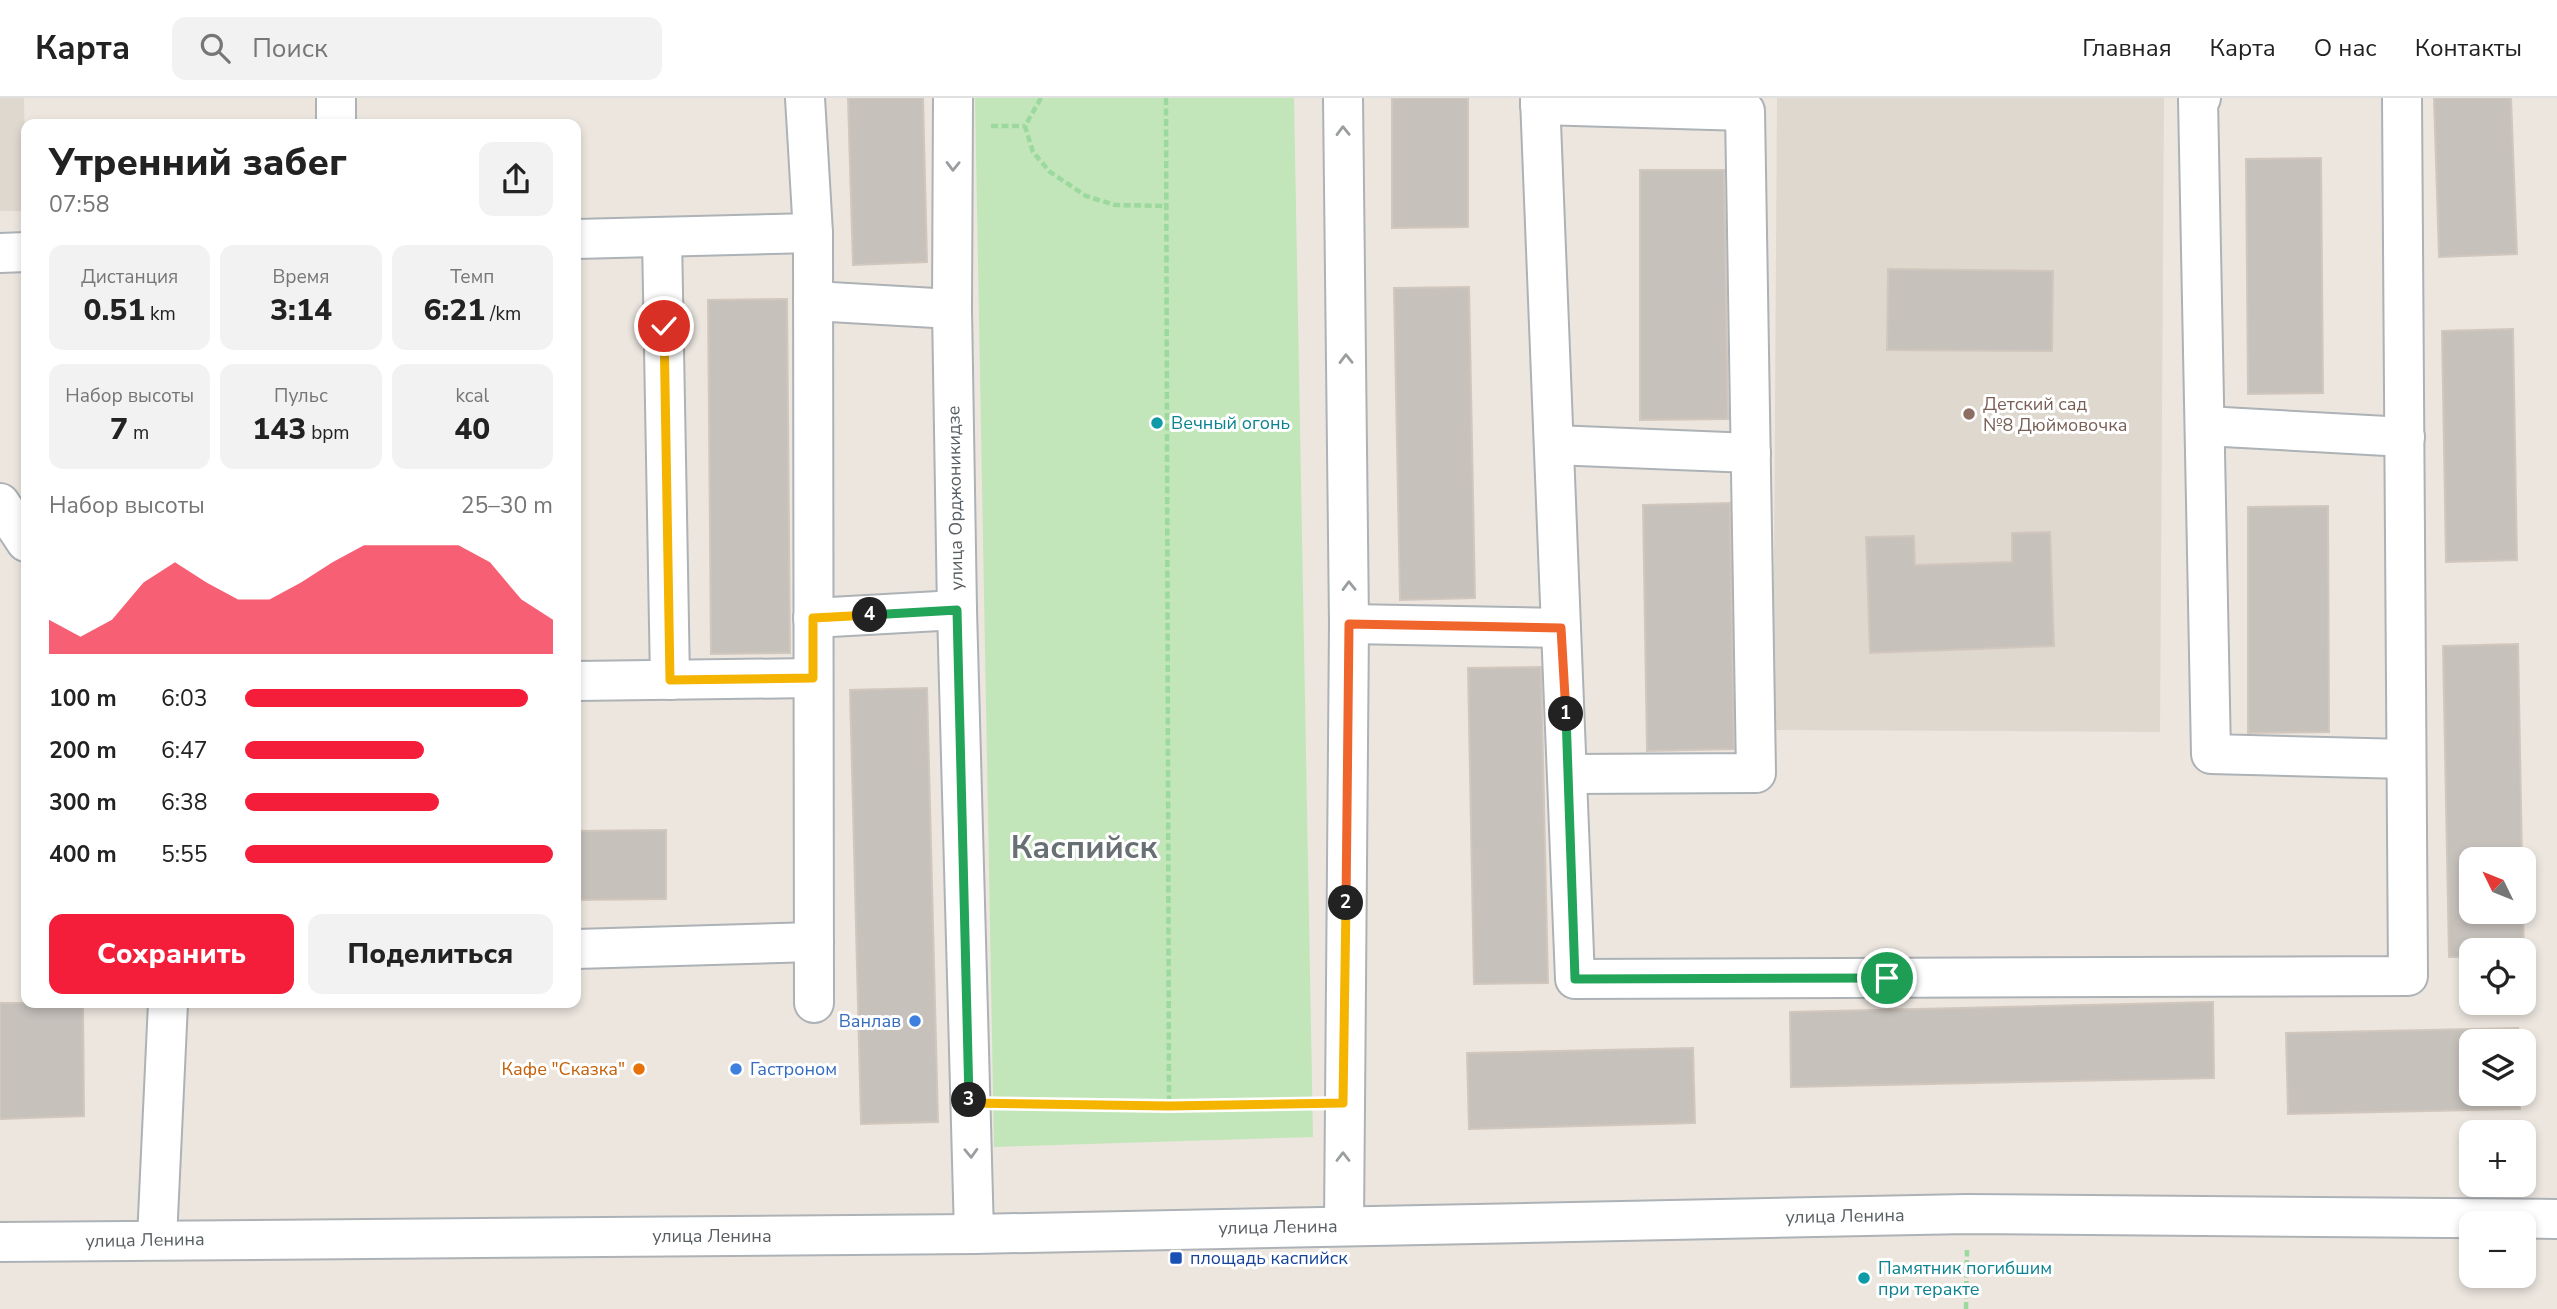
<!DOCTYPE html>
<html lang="ru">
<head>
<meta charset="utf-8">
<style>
  :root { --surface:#fff; --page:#f2f2f2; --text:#222; --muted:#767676; --line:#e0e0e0; --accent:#f41d3a }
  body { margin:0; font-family:"Nunito Sans",sans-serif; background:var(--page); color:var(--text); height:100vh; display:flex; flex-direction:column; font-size:26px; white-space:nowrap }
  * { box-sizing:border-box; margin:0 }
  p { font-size:23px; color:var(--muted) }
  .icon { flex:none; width:38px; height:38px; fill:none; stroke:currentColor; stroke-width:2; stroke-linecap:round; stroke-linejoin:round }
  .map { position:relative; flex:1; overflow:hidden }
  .drawer { position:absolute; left:21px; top:21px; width:560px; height:889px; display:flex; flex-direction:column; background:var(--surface); border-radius:14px; box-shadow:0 4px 10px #0003 }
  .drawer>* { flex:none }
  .needle { width:46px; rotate:313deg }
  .buttons { position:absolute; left:2459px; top:749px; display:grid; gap:14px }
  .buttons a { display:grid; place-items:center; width:77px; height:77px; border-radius:14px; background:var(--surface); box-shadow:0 4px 10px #0003; font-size:35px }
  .pin { position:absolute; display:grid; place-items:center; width:60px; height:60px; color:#fff; margin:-30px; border:4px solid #fff; border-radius:50%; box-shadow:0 2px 7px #0007 }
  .km { position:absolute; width:35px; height:35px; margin:-18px; border-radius:50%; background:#222; color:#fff; font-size:19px; line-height:35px; text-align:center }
  .round { display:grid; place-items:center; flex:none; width:74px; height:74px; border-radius:14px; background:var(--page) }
  .head { display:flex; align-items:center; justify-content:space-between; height:119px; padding:0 28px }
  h1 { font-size:38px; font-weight:800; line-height:52px }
  .figures { display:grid; grid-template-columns:repeat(3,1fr); gap:10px; height:119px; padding:7px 28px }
  .figures div { display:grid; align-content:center; border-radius:14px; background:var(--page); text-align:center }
  .figures b { font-size:30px; font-weight:800 }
  .figures small { font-size:19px; font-weight:400 }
  .figures p { font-size:19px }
  .chart { height:196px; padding:14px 28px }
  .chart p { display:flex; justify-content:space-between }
  .chart svg { width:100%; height:126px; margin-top:7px; fill:var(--accent); opacity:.7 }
  .action { display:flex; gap:14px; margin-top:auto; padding:14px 28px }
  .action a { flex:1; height:80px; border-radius:14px; background:var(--accent); color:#fff; font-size:28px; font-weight:800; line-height:80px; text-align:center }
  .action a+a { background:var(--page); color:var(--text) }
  ul { padding:0 28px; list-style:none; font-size:23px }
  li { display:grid; grid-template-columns:112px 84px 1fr; align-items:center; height:52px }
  li i { height:18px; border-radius:9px; background:var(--accent) }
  header { display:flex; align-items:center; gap:42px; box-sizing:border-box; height:98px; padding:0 35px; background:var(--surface); border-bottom:2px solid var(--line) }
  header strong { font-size:33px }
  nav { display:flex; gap:38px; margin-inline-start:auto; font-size:24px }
  .search { width:490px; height:63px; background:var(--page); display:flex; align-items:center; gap:18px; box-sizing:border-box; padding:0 24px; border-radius:14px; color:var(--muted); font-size:26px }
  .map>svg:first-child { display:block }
  .education { fill:#dfd8cf }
  .green { fill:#c2e6b9 }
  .building { fill:#c7c1bc; stroke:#d1c7bd; stroke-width:2 }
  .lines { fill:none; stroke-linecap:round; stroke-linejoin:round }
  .minor-casing { stroke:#adb2b6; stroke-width:42 }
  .path { stroke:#9bd99e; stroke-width:4.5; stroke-dasharray:7 3.5; stroke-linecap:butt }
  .minor { stroke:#fff; stroke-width:38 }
  .oneway { stroke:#9b9ea0 }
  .split-1-casing { stroke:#fff; stroke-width:14 }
  .split-2-casing { stroke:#fff; stroke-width:14 }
  .split-3-casing { stroke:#fff; stroke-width:14 }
  .split-4-casing { stroke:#fff; stroke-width:14 }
  .split-5-casing { stroke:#fff; stroke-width:14 }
  .split-1 { stroke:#22a559; stroke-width:9 }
  .split-2 { stroke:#f0652b; stroke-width:9 }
  .split-3 { stroke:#f5b400; stroke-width:9 }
  .split-4 { stroke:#22a559; stroke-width:9 }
  .split-5 { stroke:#f5b400; stroke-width:9 }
  .education-dot { fill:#8d6e63; stroke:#fff; stroke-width:2.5 }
  .culture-dot { fill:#0f9aa8; stroke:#fff; stroke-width:2.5 }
  .shop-dot { fill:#3f7fe0; stroke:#fff; stroke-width:2.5 }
  .food-dot { fill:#e8710a; stroke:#fff; stroke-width:2.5 }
  .transit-dot { fill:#1a4fb4; stroke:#fff; stroke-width:2.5 }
  .labels { text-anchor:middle; stroke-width:6; stroke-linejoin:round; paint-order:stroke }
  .education-label { font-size:18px; fill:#785e54; stroke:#fff; text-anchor:start }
  .culture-label { font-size:18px; fill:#0d838f; stroke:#fff; text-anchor:start }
  .street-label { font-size:18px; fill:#585e61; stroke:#fff }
  .shop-label { font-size:18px; fill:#366cbe; stroke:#fff; text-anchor:end }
  .food-label { font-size:18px; fill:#c56008; stroke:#fff; text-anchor:end }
  .transit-label { font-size:18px; fill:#164399; stroke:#fff; text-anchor:start }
  .town-label { font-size:32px; font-weight:bold; fill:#697073; stroke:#fff }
</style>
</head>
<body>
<header>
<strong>Карта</strong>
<div class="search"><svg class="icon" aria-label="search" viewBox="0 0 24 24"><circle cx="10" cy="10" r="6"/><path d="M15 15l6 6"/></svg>Поиск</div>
<nav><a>Главная</a><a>Карта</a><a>О нас</a><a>Контакты</a></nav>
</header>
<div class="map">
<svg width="2557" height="1211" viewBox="0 0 2557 1211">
  <rect width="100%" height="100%" fill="#ece6df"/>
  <g class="education">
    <polygon points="0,0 24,0 26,113 0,113"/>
    <polygon points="1777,0 2164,0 2160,634 1773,632"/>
  </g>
  <polygon class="green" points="975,0 1294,0 1313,1039 994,1049"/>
  <g class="building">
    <polygon points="848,0 923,0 927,164 853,167"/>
    <polygon points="1392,0 1468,0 1468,129 1392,130"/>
    <polygon points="2434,0 2511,0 2517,156 2439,159"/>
    <polygon points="2321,60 2323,295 2248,296 2246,61"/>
    <polygon points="1640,72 1724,72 1728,321 1640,322"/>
    <polygon points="1888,171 2053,173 2052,253 1887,252"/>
    <polygon points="1469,189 1475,500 1400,502 1394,190"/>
    <polygon points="787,201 790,555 711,556 708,202"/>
    <polygon points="2513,231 2517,462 2446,464 2442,233"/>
    <polygon points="1730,405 1734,651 1647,653 1643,407"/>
    <polygon points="2328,408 2329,634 2248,635 2248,409"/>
    <polygon points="2050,434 2054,548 1870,555 1866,439 1914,438 1915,467 2012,464 2012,435"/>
    <polygon points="2518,546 2522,761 2471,761 2471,814 2523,814 2524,858 2524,852 2471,852 2471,859 2449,859 2443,548"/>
    <polygon points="1541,569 1548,885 1474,886 1468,570"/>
    <polygon points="927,590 938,1024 861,1026 850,592"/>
    <polygon points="666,732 666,801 576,802 576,733"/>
    <polygon points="2213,904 2214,980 1791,989 1790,914"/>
    <polygon points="0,905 83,905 84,1018 0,1021"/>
    <polygon points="2518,930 2518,943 2471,943 2471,996 2519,996 2520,1011 2288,1016 2286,935"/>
    <polygon points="1693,950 1695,1025 1469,1031 1467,955"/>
  </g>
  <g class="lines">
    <defs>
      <g id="minor">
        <polyline points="336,0 336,26"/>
        <polyline points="805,0 813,135 814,905"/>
        <polyline points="953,0 952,211 957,512 974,1136"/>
        <polyline points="1343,0 1349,526 1344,1127"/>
        <polyline points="2201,0 2198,1 2211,656 2406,661"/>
        <polyline points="1540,7 1745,13 1756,675 1569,676"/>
        <polyline points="662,139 670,582"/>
        <polyline points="576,141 813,135"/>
        <polyline points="0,155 26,154"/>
        <polyline points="813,203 952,211"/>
        <polyline points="2205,328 2405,339"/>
        <polyline points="1554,347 1751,355"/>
        <polyline points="0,405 26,444"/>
        <polyline points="813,520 957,512"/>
        <polyline points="1349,526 1561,530 1540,0"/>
        <polyline points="1561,530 1575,881 2408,878 2402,0"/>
        <polyline points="576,583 813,580"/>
        <polyline points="576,851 814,844"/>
        <polyline points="157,1141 168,905"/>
        <polyline points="0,1144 974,1136 1967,1116 2557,1121"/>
      </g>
    </defs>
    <use href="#minor" class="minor-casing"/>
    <g class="path">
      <polyline points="1041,0 1025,28 1033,54 1050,74 1086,98 1115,107 1167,108"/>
      <polyline points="1166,0 1169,1008"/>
      <polyline points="991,28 1025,28"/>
      <polyline points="1009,1006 1169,1008 1308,1006"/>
      <polyline points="1966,1211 1967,1152"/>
    </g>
    <use href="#minor" class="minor"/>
  </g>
  <defs><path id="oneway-chevron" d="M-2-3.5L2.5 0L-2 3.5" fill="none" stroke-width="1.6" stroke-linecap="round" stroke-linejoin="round" transform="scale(1.75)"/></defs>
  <g class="oneway">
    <use href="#oneway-chevron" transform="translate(1343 33) rotate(-91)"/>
    <use href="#oneway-chevron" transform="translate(953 68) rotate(91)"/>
    <use href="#oneway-chevron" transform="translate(1346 261) rotate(-91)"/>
    <use href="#oneway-chevron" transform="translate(1349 488) rotate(-91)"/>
    <use href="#oneway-chevron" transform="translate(971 1055) rotate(88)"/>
    <use href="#oneway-chevron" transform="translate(1343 1059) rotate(-90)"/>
  </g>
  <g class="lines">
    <defs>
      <polyline id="split-1" points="1566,616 1575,881 1887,880"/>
      <polyline id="split-2" points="1346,805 1349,526 1561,530 1566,616"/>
      <polyline id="split-3" points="969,1002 970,1005 1169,1008 1343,1005 1346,805"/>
      <polyline id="split-4" points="870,517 957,512 969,1002"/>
      <polyline id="split-5" points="664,228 670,582 813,580 813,520 870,517"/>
    </defs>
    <use href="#split-1" class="split-1-casing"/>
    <use href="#split-2" class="split-2-casing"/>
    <use href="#split-3" class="split-3-casing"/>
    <use href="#split-4" class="split-4-casing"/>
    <use href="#split-5" class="split-5-casing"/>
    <use href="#split-1" class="split-1"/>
    <use href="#split-2" class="split-2"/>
    <use href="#split-3" class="split-3"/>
    <use href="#split-4" class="split-4"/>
    <use href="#split-5" class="split-5"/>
  </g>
  <circle class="education-dot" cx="1969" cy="316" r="7"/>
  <g class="culture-dot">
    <circle cx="1157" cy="325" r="7"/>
    <circle cx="1864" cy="1180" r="7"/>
  </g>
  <g class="shop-dot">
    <circle cx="915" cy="923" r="7"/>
    <circle cx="736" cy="971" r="7"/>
  </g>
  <circle class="food-dot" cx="639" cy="971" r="7"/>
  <rect class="transit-dot" x="1169" y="1153" width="14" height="14" rx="3.5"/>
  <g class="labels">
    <g class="education-label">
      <text x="1983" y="312">Детский сад<tspan x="1983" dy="21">№8 Дюймовочка</tspan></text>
    </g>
    <g class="culture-label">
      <text x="1171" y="331">Вечный огонь</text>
      <text x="1878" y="1176">Памятник погибшим<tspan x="1878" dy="21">при теракте</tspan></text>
    </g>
    <g class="street-label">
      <text transform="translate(955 400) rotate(-91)" y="6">улица Орджоникидзе</text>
      <text transform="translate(1845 1118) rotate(-1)" y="6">улица Ленина</text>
      <text transform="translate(1278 1129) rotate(-1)" y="6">улица Ленина</text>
      <text x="712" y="1144">улица Ленина</text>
      <text transform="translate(145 1142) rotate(-1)" y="6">улица Ленина</text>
    </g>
    <g class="shop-label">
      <text x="901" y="929">Ванлав</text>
      <text x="750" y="977" text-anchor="start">Гастроном</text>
    </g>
    <g class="food-label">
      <text x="625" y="977">Кафе "Сказка"</text>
    </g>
    <g class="transit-label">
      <text x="1190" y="1166">площадь каспийск</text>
    </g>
    <g class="town-label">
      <text x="1084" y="760">Каспийск</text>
    </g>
  </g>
</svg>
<div class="buttons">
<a><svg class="needle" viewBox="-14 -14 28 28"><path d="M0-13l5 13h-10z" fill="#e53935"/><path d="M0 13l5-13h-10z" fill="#767676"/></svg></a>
<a><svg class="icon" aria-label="locate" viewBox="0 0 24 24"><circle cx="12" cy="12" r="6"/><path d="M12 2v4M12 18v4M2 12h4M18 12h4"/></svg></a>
<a><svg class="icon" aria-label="layers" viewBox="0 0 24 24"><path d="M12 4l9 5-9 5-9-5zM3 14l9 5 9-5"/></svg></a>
<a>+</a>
<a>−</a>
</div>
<div class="pin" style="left:1887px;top:880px;background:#1e9e55"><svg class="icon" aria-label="arrive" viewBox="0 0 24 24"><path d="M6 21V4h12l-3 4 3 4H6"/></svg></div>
<div class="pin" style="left:664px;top:228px;background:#d93025"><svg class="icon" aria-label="check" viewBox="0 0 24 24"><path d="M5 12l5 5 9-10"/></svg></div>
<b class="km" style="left:1566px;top:616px">1</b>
<b class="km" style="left:1346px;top:805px">2</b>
<b class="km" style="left:969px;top:1002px">3</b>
<b class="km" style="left:870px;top:517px">4</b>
<section class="drawer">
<div class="head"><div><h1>Утренний забег</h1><p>07:58</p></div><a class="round"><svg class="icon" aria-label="share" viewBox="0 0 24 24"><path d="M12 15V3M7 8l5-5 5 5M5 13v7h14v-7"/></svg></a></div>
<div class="figures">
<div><p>Дистанция</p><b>0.51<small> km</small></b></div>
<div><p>Время</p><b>3:14</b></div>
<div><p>Темп</p><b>6:21<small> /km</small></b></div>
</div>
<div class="figures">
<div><p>Набор высоты</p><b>7<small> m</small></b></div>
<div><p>Пульс</p><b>143<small> bpm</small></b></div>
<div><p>kcal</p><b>40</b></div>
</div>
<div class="chart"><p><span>Набор высоты</span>25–30 m</p>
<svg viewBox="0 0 160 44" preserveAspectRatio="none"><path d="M0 44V32L10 38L20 32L30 19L40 12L50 19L60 25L70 25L80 19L90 12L100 6L110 6L120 6L130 6L140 12L150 25L160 32V44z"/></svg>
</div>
<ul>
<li><b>100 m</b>6:03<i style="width:92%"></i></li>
<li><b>200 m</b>6:47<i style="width:58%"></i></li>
<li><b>300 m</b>6:38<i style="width:63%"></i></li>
<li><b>400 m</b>5:55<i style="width:100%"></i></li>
</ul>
<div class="action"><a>Сохранить</a><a>Поделиться</a></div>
</section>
</div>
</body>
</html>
